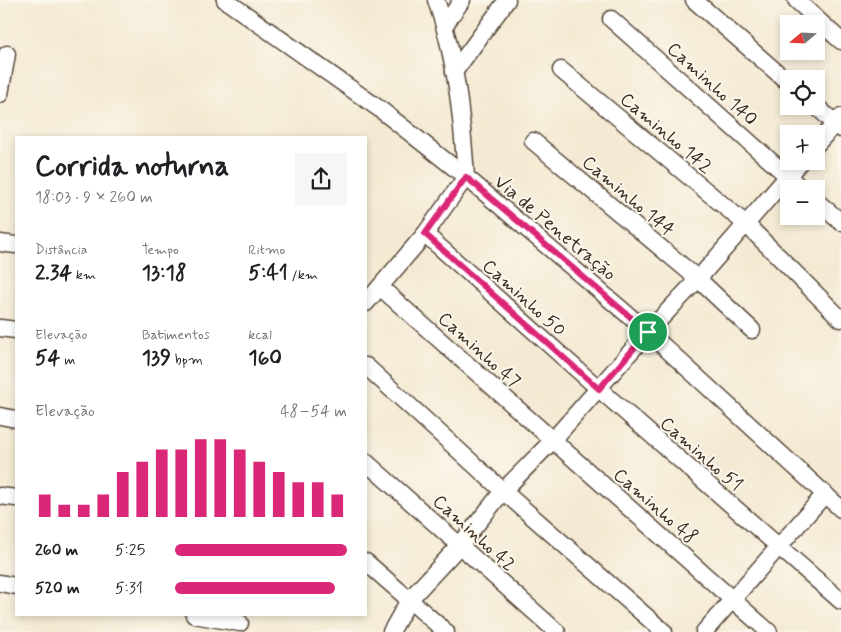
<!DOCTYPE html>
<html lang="pt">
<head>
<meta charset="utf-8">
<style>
  :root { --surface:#fff; --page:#f6f6f6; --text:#202124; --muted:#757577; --accent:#db2777 }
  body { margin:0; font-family:Mynerve,sans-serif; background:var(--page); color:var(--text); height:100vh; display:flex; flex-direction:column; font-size:19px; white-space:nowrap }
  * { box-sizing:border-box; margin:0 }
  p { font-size:16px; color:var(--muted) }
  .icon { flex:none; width:28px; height:28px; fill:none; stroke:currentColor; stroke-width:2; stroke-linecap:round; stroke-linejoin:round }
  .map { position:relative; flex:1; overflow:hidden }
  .details { position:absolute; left:15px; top:136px; width:352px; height:480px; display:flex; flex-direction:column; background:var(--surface); border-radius:0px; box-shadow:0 2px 8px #0003 }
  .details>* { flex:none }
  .needle { width:32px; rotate:251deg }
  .tools { position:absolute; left:780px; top:15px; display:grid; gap:10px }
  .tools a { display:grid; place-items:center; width:45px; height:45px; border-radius:0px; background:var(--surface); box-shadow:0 2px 8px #0003; font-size:25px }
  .pin { position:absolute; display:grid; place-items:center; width:42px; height:42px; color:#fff; margin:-21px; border:2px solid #fff; border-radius:50%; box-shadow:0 1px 5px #0007 }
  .round { display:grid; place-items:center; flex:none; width:52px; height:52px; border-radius:0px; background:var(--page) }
  .summary { display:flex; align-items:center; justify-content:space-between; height:85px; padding:0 20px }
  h1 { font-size:28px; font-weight:800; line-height:38px }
  .metrics { display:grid; grid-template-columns:repeat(3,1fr); gap:8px; height:85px; padding:5px 20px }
  .metrics div { display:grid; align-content:center }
  .metrics b { font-size:21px; font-weight:800 }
  .metrics small { font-size:14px; font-weight:400 }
  .metrics p { font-size:14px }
  .chart { height:140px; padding:10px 20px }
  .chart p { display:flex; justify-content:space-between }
  .chart svg { width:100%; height:90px; margin-top:5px; stroke:var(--accent); stroke-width:6 }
  ul { padding:0 20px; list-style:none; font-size:16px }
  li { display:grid; grid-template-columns:80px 60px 1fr; align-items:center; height:38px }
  li i { height:12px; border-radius:6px; background:var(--accent) }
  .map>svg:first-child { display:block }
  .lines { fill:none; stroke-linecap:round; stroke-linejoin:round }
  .street-casing { stroke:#574739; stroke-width:19 }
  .street { stroke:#fff; stroke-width:16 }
  .route-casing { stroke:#fff; stroke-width:10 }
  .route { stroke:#db2777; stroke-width:6 }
  .labels { text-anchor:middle; stroke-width:4; stroke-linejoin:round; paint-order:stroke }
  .street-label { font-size:19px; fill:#3b2a1e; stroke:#fbf7ec }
</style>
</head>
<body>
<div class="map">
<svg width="841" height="632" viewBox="0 0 841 632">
  <rect width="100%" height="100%" fill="#fbf7ec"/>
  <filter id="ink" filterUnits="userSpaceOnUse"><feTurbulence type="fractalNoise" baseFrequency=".02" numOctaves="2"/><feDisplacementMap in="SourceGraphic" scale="10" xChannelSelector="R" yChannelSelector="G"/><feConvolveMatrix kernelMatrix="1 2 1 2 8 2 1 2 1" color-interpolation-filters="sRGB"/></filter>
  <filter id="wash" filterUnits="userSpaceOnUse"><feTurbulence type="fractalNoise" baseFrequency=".0096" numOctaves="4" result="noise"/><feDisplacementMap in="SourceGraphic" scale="20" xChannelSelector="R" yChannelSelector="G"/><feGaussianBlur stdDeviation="1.12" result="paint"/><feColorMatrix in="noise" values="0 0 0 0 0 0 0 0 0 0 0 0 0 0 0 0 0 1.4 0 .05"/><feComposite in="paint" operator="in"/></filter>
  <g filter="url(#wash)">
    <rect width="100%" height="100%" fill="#f4ead3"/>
  </g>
  <g filter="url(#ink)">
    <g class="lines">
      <defs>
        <g id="street">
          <polyline points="225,0 381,110 466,177 648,332 841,509"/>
          <polyline points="694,0 789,83"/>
          <polyline points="796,0 841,41"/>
          <polyline points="611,19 802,189"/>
          <polyline points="445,25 462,0"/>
          <polyline points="561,70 747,225 841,319"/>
          <polyline points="454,72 507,0"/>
          <polyline points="0,94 7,54"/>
          <polyline points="816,106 841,129"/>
          <polyline points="533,141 698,279 752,330"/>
          <polyline points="816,145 841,117"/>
          <polyline points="816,201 841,222"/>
          <polyline points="425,234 599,389 841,601"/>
          <polyline points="0,243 16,245"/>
          <polyline points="380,287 769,632"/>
          <path d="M 366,303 L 425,234 L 466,177 C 462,118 456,56 436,0"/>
          <polyline points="0,328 16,330"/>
          <polyline points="366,366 503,491 664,632"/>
          <polyline points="0,416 16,419"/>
          <polyline points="366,462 557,632"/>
          <polyline points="0,496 16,498"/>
          <polyline points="366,562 446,632"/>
          <polyline points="0,583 16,586"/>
          <polyline points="194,615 240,623"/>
          <polyline points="391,632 409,600 460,545 503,491 553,440 648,332 698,279 801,161"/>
          <polyline points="704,632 825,494"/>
        </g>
      </defs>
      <use href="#street" class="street-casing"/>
      <use href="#street" class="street"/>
    </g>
  </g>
  <g class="lines" filter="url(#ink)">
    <defs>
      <polygon id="route" points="466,177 648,332 599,389 425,234"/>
    </defs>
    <use href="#route" class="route-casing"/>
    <use href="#route" class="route"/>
  </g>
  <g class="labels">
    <g class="street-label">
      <text transform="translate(713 83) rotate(42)" y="7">Caminho 140</text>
      <text transform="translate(667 132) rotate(40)" y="7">Caminho 142</text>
      <text transform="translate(629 195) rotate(40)" y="7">Caminho 144</text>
      <text transform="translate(556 227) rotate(40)" y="7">Via de Penetração</text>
      <text transform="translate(525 297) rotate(42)" y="7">Caminho 50</text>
      <text transform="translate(480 349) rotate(42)" y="7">Caminho 47</text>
      <text transform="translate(702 453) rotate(41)" y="7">Caminho 51</text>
      <text transform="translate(656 505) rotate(41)" y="7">Caminho 48</text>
      <text transform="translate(475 532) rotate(42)" y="7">Caminho 42</text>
    </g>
  </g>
</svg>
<div class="tools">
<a><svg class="needle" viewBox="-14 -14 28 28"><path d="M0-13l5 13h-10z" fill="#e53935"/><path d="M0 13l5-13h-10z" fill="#757577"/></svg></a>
<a><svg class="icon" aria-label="locate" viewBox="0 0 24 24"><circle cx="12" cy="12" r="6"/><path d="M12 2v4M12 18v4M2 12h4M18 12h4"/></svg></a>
<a>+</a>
<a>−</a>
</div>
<div class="pin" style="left:648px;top:332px;background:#1e9e55"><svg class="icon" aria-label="arrive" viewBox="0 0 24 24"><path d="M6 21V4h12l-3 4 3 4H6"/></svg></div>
<section class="details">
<div class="summary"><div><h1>Corrida noturna</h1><p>18:03 · 9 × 260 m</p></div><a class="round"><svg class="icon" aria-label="share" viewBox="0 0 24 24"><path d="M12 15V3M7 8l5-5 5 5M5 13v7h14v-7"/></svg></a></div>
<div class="metrics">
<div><p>Distância</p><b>2.34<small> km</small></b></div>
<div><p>Tempo</p><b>13:18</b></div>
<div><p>Ritmo</p><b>5:41<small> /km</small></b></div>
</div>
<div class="metrics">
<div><p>Elevação</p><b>54<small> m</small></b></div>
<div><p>Batimentos</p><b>139<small> bpm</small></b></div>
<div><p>kcal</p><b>160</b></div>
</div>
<div class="chart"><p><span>Elevação</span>48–54 m</p>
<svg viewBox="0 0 160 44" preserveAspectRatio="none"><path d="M5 44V33M15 44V38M25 44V38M35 44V33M45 44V22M55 44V17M65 44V11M75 44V11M85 44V6M95 44V6M105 44V11M115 44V17M125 44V22M135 44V27M145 44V27M155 44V33"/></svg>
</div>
<ul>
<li><b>260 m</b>5:25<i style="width:100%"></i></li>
<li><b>520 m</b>5:31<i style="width:93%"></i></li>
</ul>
</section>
</div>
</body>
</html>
